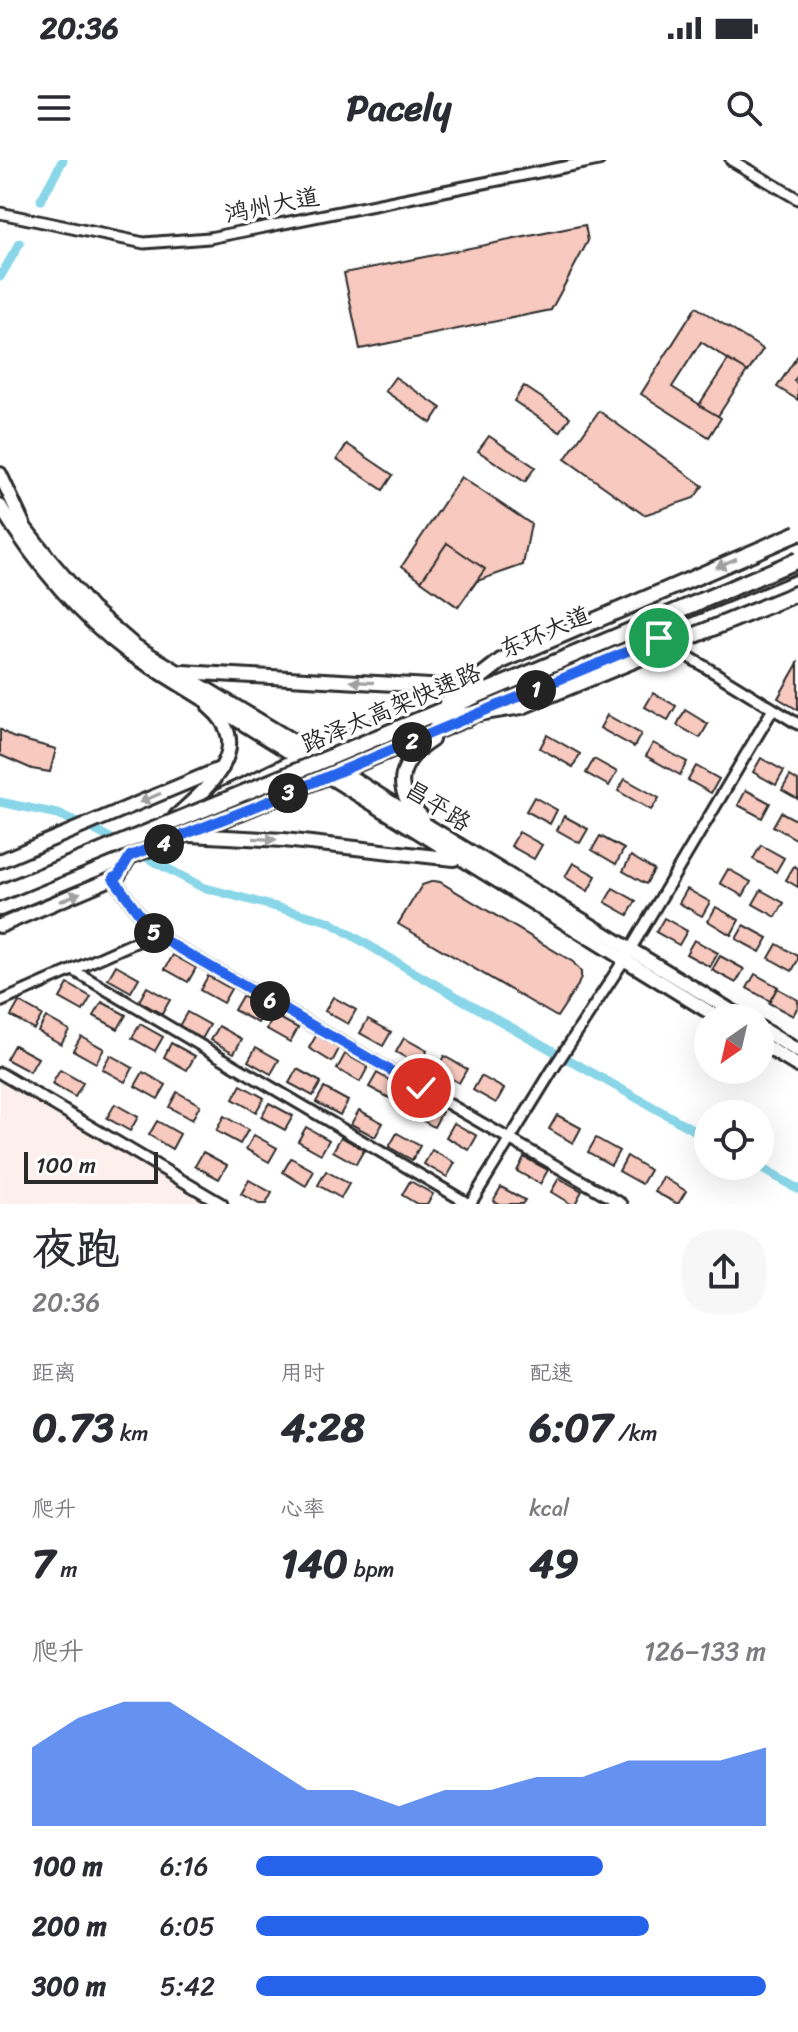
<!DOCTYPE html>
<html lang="zh">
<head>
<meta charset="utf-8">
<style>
  :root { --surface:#fff; --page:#f7f7f7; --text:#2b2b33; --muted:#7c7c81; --accent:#2563eb }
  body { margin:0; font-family:Sriracha,"LXGW WenKai TC",sans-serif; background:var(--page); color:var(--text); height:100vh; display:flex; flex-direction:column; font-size:30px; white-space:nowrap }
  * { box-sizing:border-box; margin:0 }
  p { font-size:26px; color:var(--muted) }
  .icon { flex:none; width:44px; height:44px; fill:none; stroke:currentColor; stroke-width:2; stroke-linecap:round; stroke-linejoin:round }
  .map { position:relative; height:1044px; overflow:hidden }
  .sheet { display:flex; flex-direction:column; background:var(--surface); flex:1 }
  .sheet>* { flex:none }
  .needle { width:52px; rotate:214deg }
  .buttons { position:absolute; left:694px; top:844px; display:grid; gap:16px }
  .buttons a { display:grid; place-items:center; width:80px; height:80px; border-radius:50%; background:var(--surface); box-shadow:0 8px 32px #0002; font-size:40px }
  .scale { position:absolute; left:24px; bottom:20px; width:134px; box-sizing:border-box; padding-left:8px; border:4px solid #2b2b2b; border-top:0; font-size:22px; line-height:28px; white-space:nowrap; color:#2b2b2b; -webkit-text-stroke:6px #fff; paint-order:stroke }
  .pin { position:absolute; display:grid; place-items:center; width:68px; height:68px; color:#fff; margin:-34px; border:4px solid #fff; border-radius:50%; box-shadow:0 2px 8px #0007 }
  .km { position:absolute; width:40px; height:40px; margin:-20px; border-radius:50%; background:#222; color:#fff; font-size:22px; line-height:40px; text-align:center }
  .round { display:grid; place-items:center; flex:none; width:84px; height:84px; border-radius:32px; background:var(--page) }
  .head { display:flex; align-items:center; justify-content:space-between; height:136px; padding:0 32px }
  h1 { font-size:44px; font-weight:800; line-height:60px }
  .metrics { display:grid; grid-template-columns:repeat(3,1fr); gap:12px; height:136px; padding:8px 32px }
  .metrics div { display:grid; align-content:center }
  .metrics b { font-size:40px; font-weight:800 }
  .metrics small { font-size:22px; font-weight:400 }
  .metrics p { font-size:22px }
  .chart { height:224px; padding:16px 32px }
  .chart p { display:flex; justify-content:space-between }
  .chart svg { width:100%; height:144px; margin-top:8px; fill:var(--accent); opacity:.7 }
  ul { padding:0 32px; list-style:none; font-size:26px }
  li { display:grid; grid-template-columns:128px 96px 1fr; align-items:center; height:60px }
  li i { height:20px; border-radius:10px; background:var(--accent) }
  .status { display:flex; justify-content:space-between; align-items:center; height:56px; padding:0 40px; background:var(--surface); direction:ltr }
  .status svg { height:22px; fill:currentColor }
  header { display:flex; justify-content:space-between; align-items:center; height:104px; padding:0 32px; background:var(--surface); font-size:36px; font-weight:800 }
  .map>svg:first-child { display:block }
  .built { fill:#fdefec }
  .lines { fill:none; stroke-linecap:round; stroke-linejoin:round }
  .canal { stroke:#89d6e8; stroke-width:9 }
  .building { fill:#f8c9be; stroke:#2b2b2b; stroke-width:2 }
  .minor-casing { stroke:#2b2b2b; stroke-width:15 }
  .major-casing { stroke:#2b2b2b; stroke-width:18 }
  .minor { stroke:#fff; stroke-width:9 }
  .major { stroke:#fff; stroke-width:12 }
  .highway-bridge-casing { stroke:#2b2b2b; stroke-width:20; stroke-linecap:butt }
  .highway-bridge { stroke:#fff; stroke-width:14 }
  .oneway { fill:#a0a0a0 }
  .route-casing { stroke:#fff; stroke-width:16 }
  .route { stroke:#2563eb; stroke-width:10 }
  .labels { text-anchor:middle; stroke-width:7; stroke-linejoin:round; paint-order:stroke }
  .street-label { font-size:24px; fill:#2b2b2b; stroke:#fff }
</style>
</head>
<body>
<div class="status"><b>20:36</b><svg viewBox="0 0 49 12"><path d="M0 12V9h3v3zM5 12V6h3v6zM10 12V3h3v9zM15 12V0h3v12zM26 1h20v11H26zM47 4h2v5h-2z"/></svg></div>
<header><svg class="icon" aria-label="menu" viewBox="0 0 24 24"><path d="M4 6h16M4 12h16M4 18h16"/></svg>Pacely<svg class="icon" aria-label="search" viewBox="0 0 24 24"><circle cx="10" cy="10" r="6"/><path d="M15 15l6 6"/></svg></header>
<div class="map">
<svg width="798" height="1044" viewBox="0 0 798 1044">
  <rect width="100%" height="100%" fill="#fff"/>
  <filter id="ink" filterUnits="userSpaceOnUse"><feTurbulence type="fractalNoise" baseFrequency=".0125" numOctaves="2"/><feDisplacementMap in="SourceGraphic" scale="16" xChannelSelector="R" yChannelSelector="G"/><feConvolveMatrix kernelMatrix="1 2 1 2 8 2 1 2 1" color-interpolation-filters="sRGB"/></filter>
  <g filter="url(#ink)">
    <polygon class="built" points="0,920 209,1044 0,1044"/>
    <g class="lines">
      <g class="canal">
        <polyline points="41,40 63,0"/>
        <polyline points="0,117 20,83"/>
        <polyline points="0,642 58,654 79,663"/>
        <polyline points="91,668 202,727 328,761 415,813 708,978"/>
        <polyline points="757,1006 798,1029"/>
      </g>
    </g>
    <g class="building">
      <polygon points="585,65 588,81 551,150 360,189 344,113"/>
      <polygon points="696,147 763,189 748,212 701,182 672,227 721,258 709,277 641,234"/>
      <polygon points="798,195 798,215 794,221 798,224 798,240 777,227"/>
      <polygon points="728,200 747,211 718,256 699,245"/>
      <polygon points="395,217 441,248 431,263 385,231"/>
      <polygon points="524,226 570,257 560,272 514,241"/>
      <polygon points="599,251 703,326 694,338 644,355 565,299"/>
      <polygon points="489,276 535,307 525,322 478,291"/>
      <polygon points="347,284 393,315 383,330 337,299"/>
      <polygon points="461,317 531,364 523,405 477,421 458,447 402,406"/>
      <polygon points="447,383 485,409 458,447 421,421"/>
      <polygon points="798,503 798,550 778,538"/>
      <polygon points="653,533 676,546 668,560 645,547"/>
      <polygon points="685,550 708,564 700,578 677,565"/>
      <polygon points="607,555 641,574 634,587 600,568"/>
      <polygon points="0,569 12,577 56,589 50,612 32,609 0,595"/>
      <polygon points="547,575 580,594 573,607 540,588"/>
      <polygon points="653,583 687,602 680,615 646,596"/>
      <polygon points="761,598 784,611 776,625 753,612"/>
      <polygon points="594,599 617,612 609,626 586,613"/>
      <polygon points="696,606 719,619 711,633 688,620"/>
      <polygon points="790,616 798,621 798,639 782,630"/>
      <polygon points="625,619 659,638 651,650 618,631"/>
      <polygon points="746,630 770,643 762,658 738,645"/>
      <polygon points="534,637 557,650 550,664 526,651"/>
      <polygon points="781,652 798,661 798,676 796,679 773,666"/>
      <polygon points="564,656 588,669 580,683 557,670"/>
      <polygon points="519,672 542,685 534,699 511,686"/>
      <polygon points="600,676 624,689 616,704 592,690"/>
      <polygon points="761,685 784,698 776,712 753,699"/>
      <polygon points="631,696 654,710 646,724 623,711"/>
      <polygon points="573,703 596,716 588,731 565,717"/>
      <polygon points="794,706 798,708 798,727 786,720"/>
      <polygon points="728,709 751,722 743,736 720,723"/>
      <polygon points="434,721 440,722 573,802 581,812 581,817 578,825 557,857 398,764 422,725"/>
      <polygon points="613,728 636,741 628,755 605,742"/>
      <polygon points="687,729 710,742 702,756 679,743"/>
      <polygon points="761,730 784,743 776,757 753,744"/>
      <polygon points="716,747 739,760 731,775 708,761"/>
      <polygon points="664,758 687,771 679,785 656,772"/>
      <polygon points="744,765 768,778 760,792 736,779"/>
      <polygon points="694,780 718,793 710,807 686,794"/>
      <polygon points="777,784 798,796 798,800 792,811 769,798"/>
      <polygon points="173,795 196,808 188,822 165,809"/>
      <polygon points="720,796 744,809 736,823 712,810"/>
      <polygon points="116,805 139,818 131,832 108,819"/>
      <polygon points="755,814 778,827 770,841 747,828"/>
      <polygon points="208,816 231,829 223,843 200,830"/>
      <polygon points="68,824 91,837 83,851 60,838"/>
      <polygon points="147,827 170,840 162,854 139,841"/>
      <polygon points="777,828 798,840 798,846 793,856 769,843"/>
      <polygon points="242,836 266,849 258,863 234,850"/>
      <polygon points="333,837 356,850 348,864 325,851"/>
      <polygon points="19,842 42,855 34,869 11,856"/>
      <polygon points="102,842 126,855 118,869 94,856"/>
      <polygon points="187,852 210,865 202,879 179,866"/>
      <polygon points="274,855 298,868 290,882 267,869"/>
      <polygon points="46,857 69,870 61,884 38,871"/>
      <polygon points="368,859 391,872 383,886 360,873"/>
      <polygon points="140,864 163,877 155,891 132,878"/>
      <polygon points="219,866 242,879 234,893 211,880"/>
      <polygon points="317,874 340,887 332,902 309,888"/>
      <polygon points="81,876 104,889 96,903 73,890"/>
      <polygon points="404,878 427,891 419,905 396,892"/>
      <polygon points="171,883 195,896 187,910 164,897"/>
      <polygon points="14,885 38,898 30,912 6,899"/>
      <polygon points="256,887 279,900 271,914 248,901"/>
      <polygon points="345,894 368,907 360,922 337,909"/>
      <polygon points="110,895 133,908 125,922 102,909"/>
      <polygon points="444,896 467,909 459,923 436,910"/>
      <polygon points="297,909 321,922 313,936 289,923"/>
      <polygon points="60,910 83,923 75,937 52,924"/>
      <polygon points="143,912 166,925 158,939 135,926"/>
      <polygon points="377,913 401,926 393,940 369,927"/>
      <polygon points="481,916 504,929 496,943 473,930"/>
      <polygon points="241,925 264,938 256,952 233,939"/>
      <polygon points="324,928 348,941 340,955 316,942"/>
      <polygon points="177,932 200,945 192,960 169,947"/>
      <polygon points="419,939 442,952 434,967 411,954"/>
      <polygon points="269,943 293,956 285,970 261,957"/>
      <polygon points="115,944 138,957 130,971 107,958"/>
      <polygon points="359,950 383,963 375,977 351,964"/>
      <polygon points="557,955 581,968 573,983 549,969"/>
      <polygon points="224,956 248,970 240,984 216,971"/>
      <polygon points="157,961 180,974 172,989 149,975"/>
      <polygon points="454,963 477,976 469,990 446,977"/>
      <polygon points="306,967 329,980 321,994 298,981"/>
      <polygon points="397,973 420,986 412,1000 389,987"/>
      <polygon points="254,975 277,988 269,1002 246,989"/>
      <polygon points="341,977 364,990 356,1004 333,991"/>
      <polygon points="596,978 619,991 611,1005 588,992"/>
      <polygon points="432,990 455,1003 447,1017 424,1004"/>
      <polygon points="203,992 227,1005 219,1019 195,1006"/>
      <polygon points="627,996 650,1010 642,1024 619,1011"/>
      <polygon points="524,997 548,1010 540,1024 517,1011"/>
      <polygon points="291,998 314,1011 306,1026 283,1012"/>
      <polygon points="326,1011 349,1024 341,1038 318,1025"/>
      <polygon points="663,1017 686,1031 678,1044 655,1032"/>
      <polygon points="559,1018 582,1031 575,1044 571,1044 551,1032"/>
      <polygon points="249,1020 272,1033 266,1044 259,1044 241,1034"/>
      <polygon points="410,1021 433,1034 427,1044 417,1044 402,1035"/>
      <polygon points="501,1027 525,1040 522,1044 499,1044 493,1041"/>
    </g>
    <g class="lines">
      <defs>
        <g id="minor">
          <polyline points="731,0 798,39"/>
          <polyline points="0,53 144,83 209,78 599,0"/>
          <polyline points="668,484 798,564"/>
          <polyline points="113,718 154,774 622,1044"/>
          <polyline points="73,810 469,1044"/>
          <polyline points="0,842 154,774"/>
          <polyline points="0,913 222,1044"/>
          <polyline points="470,1044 553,909 624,800 773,549"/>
        </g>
        <g id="major">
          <polyline points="0,314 25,368 50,400 91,448 135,486 313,593 433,669 743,858"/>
          <path d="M 0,346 C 35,403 76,453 129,493 L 719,858"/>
          <polyline points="183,512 465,528"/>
          <polyline points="477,524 798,388"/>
          <polyline points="498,546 798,421"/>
          <polyline points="220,636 300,598 456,533"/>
          <path d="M 176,656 C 208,628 257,587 209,547"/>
          <path d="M 423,658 C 418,652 410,646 406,638 C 394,614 412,592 432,580"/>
          <polyline points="190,675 284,680 454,699"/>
          <polyline points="0,701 222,608"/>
          <polyline points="0,749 85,714 187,675 470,558"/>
          <polyline points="0,766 118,716 130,696"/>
          <polyline points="760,868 798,891"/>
          <polyline points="760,883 798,906"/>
        </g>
      </defs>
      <use href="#minor" class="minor-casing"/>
      <use href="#major" class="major-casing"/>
      <use href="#minor" class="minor"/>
      <use href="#major" class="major"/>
      <defs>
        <g id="highway-bridge">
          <polyline points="447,543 501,501 798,373"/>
          <polyline points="436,560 522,546 798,433"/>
          <polyline points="0,733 331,597 798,400"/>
        </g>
      </defs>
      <use href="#highway-bridge" class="highway-bridge-casing"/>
      <use href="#highway-bridge" class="highway-bridge"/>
    </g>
    <defs><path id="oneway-solid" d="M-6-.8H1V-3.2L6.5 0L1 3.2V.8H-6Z" transform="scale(2)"/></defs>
    <g class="oneway">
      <use href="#oneway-solid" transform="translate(726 403) rotate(156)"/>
      <use href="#oneway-solid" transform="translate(362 522) rotate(-177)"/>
      <use href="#oneway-solid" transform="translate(150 638) rotate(157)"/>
      <use href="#oneway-solid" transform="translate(265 679) rotate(3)"/>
      <use href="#oneway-solid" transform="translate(70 737) rotate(-23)"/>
    </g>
  </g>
  <g class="lines" filter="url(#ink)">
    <defs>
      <polyline id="route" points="421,928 154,774 113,718 118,716 130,696 257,646 659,478"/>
    </defs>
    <use href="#route" class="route-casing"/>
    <use href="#route" class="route"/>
  </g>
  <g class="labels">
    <g class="street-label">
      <text transform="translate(272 45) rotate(-11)" y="8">鸿州大道</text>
      <text transform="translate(545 472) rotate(-23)" y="8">东环大道</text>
      <text transform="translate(391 548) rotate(-23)" y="8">路泽太高架快速路</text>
      <text transform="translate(438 646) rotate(32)" y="8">昌平路</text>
    </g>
  </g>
</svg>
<div class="buttons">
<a><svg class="needle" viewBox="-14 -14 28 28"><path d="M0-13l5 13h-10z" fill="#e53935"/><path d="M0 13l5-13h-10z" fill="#7c7c81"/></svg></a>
<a><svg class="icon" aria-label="locate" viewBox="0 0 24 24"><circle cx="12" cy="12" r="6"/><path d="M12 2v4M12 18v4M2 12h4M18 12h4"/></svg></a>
</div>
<div class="scale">100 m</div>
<div class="pin" style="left:659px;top:478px;background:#1e9e55"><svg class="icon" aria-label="arrive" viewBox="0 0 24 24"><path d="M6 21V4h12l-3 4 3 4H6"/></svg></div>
<div class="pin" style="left:421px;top:928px;background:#d93025"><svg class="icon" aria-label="check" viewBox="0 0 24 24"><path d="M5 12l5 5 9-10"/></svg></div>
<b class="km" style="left:536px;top:530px">1</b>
<b class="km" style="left:412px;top:582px">2</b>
<b class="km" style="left:288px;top:633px">3</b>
<b class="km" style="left:164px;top:684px">4</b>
<b class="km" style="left:154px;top:773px">5</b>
<b class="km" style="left:270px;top:841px">6</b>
</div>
<section class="sheet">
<div class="head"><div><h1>夜跑</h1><p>20:36</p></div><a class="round"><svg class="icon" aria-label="share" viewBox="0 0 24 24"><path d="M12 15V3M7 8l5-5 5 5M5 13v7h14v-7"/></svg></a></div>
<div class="metrics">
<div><p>距离</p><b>0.73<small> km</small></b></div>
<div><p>用时</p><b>4:28</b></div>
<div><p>配速</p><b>6:07<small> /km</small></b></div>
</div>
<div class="metrics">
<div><p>爬升</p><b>7<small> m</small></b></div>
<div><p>心率</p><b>140<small> bpm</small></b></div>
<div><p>kcal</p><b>49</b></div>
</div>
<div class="chart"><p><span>爬升</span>126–133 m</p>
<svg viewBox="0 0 160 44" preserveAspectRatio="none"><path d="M0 44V20L10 11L20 6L30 6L40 15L50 24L60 33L70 33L80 38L90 33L100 33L110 29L120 29L130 24L140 24L150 24L160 20V44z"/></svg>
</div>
<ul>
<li><b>100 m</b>6:16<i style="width:68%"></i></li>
<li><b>200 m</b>6:05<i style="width:77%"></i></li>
<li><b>300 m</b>5:42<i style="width:100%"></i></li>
</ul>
</section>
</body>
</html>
